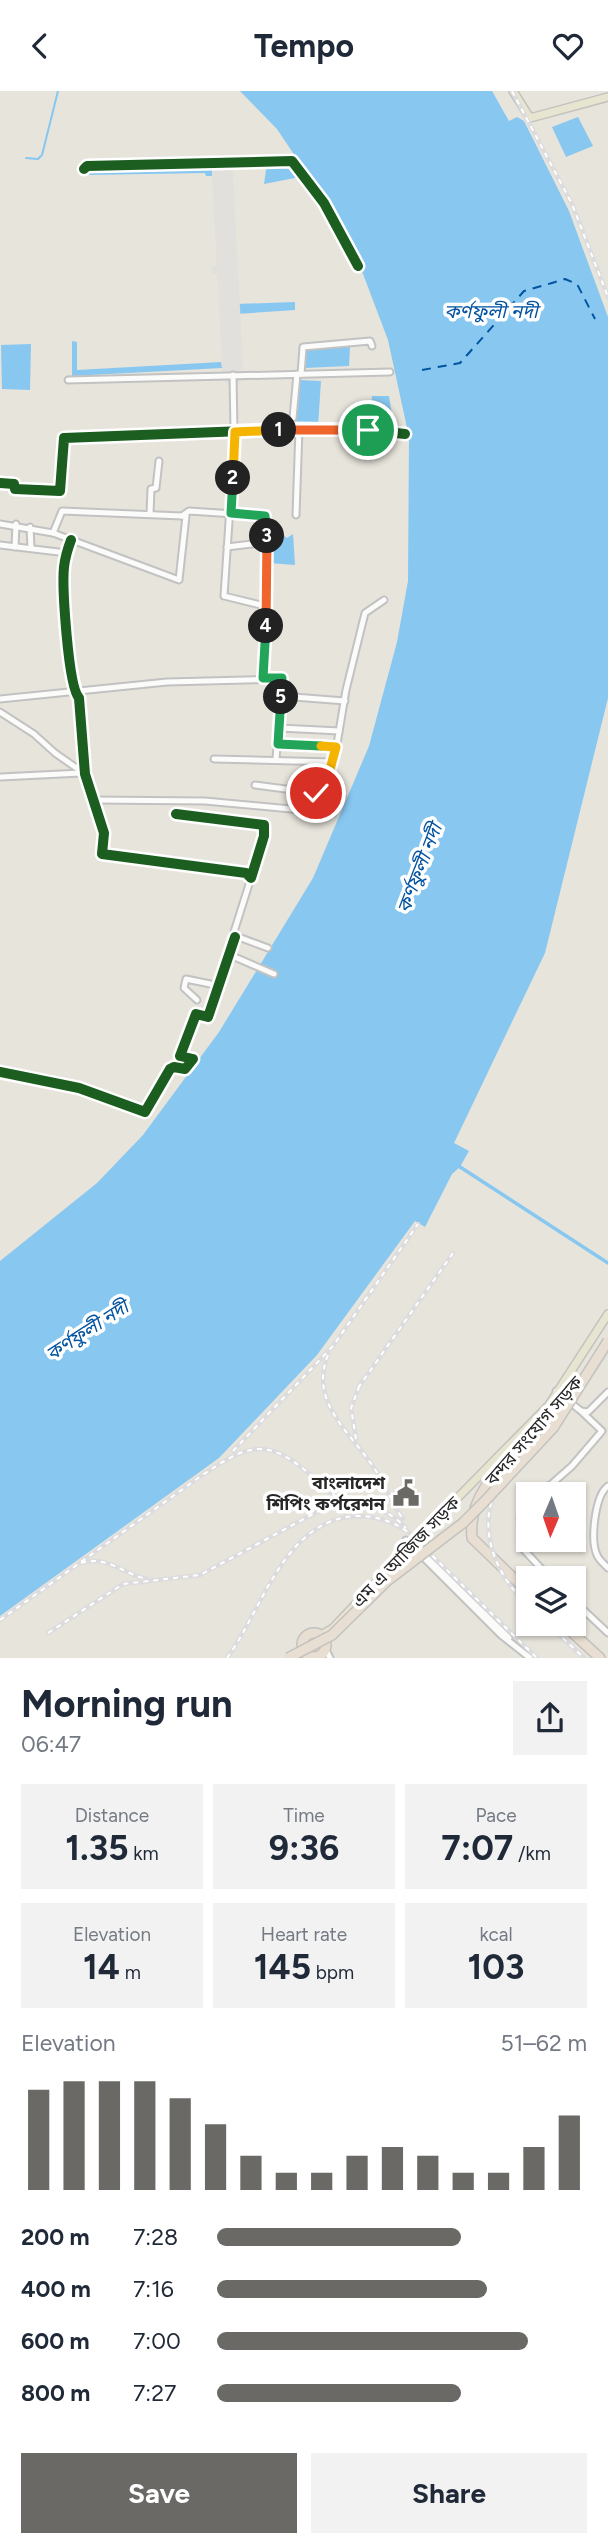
<!DOCTYPE html>
<html lang="en">
<head>
<meta charset="utf-8">
<style>
  :root { --surface:#fff; --page:#f2f2f3; --text:#1f2937; --muted:#747a83; --accent:#6a6966 }
  body { margin:0; font-family:Figtree,"Noto Sans Bengali",sans-serif; background:var(--page); color:var(--text); height:100vh; display:flex; flex-direction:column; font-size:26px; white-space:nowrap }
  * { box-sizing:border-box; margin:0 }
  p { font-size:23px; color:var(--muted) }
  .icon { flex:none; width:38px; height:38px; fill:none; stroke:currentColor; stroke-width:2; stroke-linecap:round; stroke-linejoin:round }
  .map { position:relative; height:1567px; overflow:hidden }
  .sheet { display:flex; flex-direction:column; background:var(--surface); flex:1 }
  .sheet>* { flex:none }
  .needle { width:46px; rotate:182deg }
  .controls { position:absolute; left:516px; top:1391px; display:grid; gap:14px }
  .controls a { display:grid; place-items:center; width:70px; height:70px; border-radius:0px; background:var(--surface); box-shadow:0 2px 5px #0004; font-size:35px }
  .pin { position:absolute; display:grid; place-items:center; width:60px; height:60px; color:#fff; margin:-30px; border:4px solid #fff; border-radius:50%; box-shadow:0 2px 7px #0007 }
  .km { position:absolute; width:35px; height:35px; margin:-18px; border-radius:50%; background:#222; color:#fff; font-size:19px; line-height:35px; text-align:center }
  .round { display:grid; place-items:center; flex:none; width:74px; height:74px; border-radius:0px; background:var(--page) }
  .overview { display:flex; align-items:center; justify-content:space-between; height:119px; padding:0 21px }
  h1 { font-size:38px; font-weight:700; line-height:52px }
  .stats { display:grid; grid-template-columns:repeat(3,1fr); gap:10px; height:119px; padding:7px 21px }
  .stats div { display:grid; align-content:center; border-radius:0px; background:var(--page); text-align:center }
  .stats b { font-size:35px; font-weight:700 }
  .stats small { font-size:19px; font-weight:400 }
  .stats p { font-size:19px }
  .chart { height:196px; padding:14px 21px }
  .chart p { display:flex; justify-content:space-between }
  .chart svg { width:100%; height:126px; margin-top:7px; stroke:var(--accent); stroke-width:6 }
  .action { display:flex; gap:14px; margin-top:auto; padding:14px 21px }
  .action a { flex:1; height:80px; border-radius:0px; background:var(--accent); color:#fff; font-size:28px; font-weight:700; line-height:80px; text-align:center }
  .action a+a { background:var(--page); color:var(--text) }
  ul { padding:0 21px; list-style:none; font-size:23px }
  li { display:grid; grid-template-columns:112px 84px 1fr; align-items:center; height:52px }
  li i { height:18px; border-radius:9px; background:var(--accent) }
  header { display:flex; justify-content:space-between; align-items:center; height:91px; padding:0 21px; background:var(--surface); font-size:32px; font-weight:700 }
  .map>svg:first-child { display:block }
  .water { fill:#88c7f0 }
  .lines { fill:none; stroke-linecap:round; stroke-linejoin:round }
  .stream { stroke:#88c7f0; stroke-width:2 }
  .canal { stroke:#88c7f0; stroke-width:3.5 }
  .ferry { stroke:#0253a1; stroke-width:2; stroke-dasharray:9 7; stroke-linecap:butt }
  .taxiway { stroke:#e2e0dd; stroke-width:8 }
  .runway { stroke:#e2e0dd; stroke-width:21 }
  .minor-casing { stroke:#c3c2c2; stroke-width:9 }
  .major-casing { stroke:#c3c2bf; stroke-width:10 }
  .highway-casing { stroke:#c3c2bf; stroke-width:12 }
  .minor { stroke:#fbfbfa; stroke-width:5 }
  .major { stroke:#e7e5d0; stroke-width:7 }
  .highway { stroke:#e8ded1; stroke-width:9 }
  .rail-casing { stroke:#dcdcde; stroke-width:4.5 }
  .rail { stroke:#fff; stroke-width:2; stroke-dasharray:5; stroke-linecap:butt }
  .major-bridge-casing { stroke:#c3c2bf; stroke-width:10; stroke-linecap:butt }
  .highway-bridge-casing { stroke:#c3c2bf; stroke-width:12; stroke-linecap:butt }
  .major-bridge { stroke:#e7e5d0; stroke-width:7 }
  .highway-bridge { stroke:#e8ded1; stroke-width:9 }
  .cycleway-casing { stroke:#fff; stroke-width:15 }
  .cycleway { stroke:#1b5e20; stroke-width:10 }
  .split-1-casing { stroke:#fff; stroke-width:14 }
  .split-2-casing { stroke:#fff; stroke-width:14 }
  .split-3-casing { stroke:#fff; stroke-width:14 }
  .split-4-casing { stroke:#fff; stroke-width:14 }
  .split-5-casing { stroke:#fff; stroke-width:14 }
  .split-6-casing { stroke:#fff; stroke-width:14 }
  .split-7-casing { stroke:#fff; stroke-width:14 }
  .split-1 { stroke:#f0652b; stroke-width:9 }
  .split-2 { stroke:#f5b400; stroke-width:9 }
  .split-3 { stroke:#22a559; stroke-width:9 }
  .split-4 { stroke:#f0652b; stroke-width:9 }
  .split-5 { stroke:#22a559; stroke-width:9 }
  .split-6 { stroke:#22a559; stroke-width:9 }
  .split-7 { stroke:#f5b400; stroke-width:9 }
  .labels { text-anchor:middle; stroke-width:7; stroke-linejoin:round; paint-order:stroke }
  .street-label { font-size:18px; fill:#272727; stroke:#fff }
  .poi-label { font-size:18px; font-weight:bold; fill:#272727; stroke:#fff; text-anchor:end }
  .water-label { font-size:19px; font-style:italic; fill:#0253a1; stroke:#fff }
</style>
</head>
<body>
<header><svg class="icon" aria-label="back" viewBox="0 0 24 24"><path d="M15 5l-7 7 7 7"/></svg>Tempo<svg class="icon" aria-label="heart" viewBox="0 0 24 24"><path d="M12 20l-8-8c-3-5 5-10 8-4 3-6 11-1 8 4z"/></svg></header>
<div class="map">
<svg width="608" height="1567" viewBox="0 0 608 1567">
  <rect width="100%" height="100%" fill="#e7e4dc"/>
  <g class="water">
    <polygon points="240,0 492,0 509,30 517,26 524,30 569,120 608,226 608,607 545,862 454,1052 469,1060 460,1076 452,1083 425,1136 415,1130 317,1264 219,1367 0,1525 0,1170 97,1092 143,1044 219,941 313,787 369,655 397,551 408,490 409,346 388,249 349,146 277,38"/>
    <polygon points="578,26 593,55 566,66 552,36"/>
    <polygon points="290,71 300,86 264,93 267,72"/>
    <polygon points="197,77 215,78 214,85 206,85 205,82 89,84 89,80"/>
    <polygon points="295,211 295,219 236,223 236,213"/>
    <polygon points="72,250 77,251 77,279 221,271 222,277 72,285"/>
    <polygon points="31,253 30,299 2,298 1,254"/>
    <polygon points="350,256 349,275 305,277 306,259"/>
    <polygon points="300,289 321,290 318,335 294,335"/>
    <polygon points="372,305 389,305 394,337 370,332"/>
    <polygon points="271,443 282,443 287,447 293,443 295,474 269,472"/>
  </g>
  <g class="lines">
    <polyline class="stream" points="26,67 38,68 42,64 58,0"/>
    <polyline class="canal" points="457,1074 608,1172"/>
    <polyline class="ferry" points="422,279 460,272 524,200 552,192 565,188 577,193 595,228"/>
    <polyline class="taxiway" points="215,179 227,178"/>
    <polyline class="runway" points="222,74 233,284"/>
    <defs>
      <g id="minor">
        <polyline points="84,78 87,75 292,70 324,112 358,175"/>
        <polyline points="301,283 303,256 370,250 372,255"/>
        <polyline points="233,284 234,339"/>
        <polyline points="68,289 390,281"/>
        <polyline points="293,327 297,283"/>
        <polyline points="235,341 224,505 265,515"/>
        <polyline points="0,392 14,393 15,398 60,400 64,347 292,338 368,339 405,343"/>
        <polyline points="150,423 151,398 156,397 159,370"/>
        <polyline points="296,424 299,338"/>
        <polyline points="0,433 53,442 179,489 186,425 182,425"/>
        <polyline points="30,436 31,457"/>
        <polyline points="53,442 62,420 182,425 189,420 265,425 268,451 263,587"/>
        <path d="M 71,449 C 68,457 65,467 64,476 C 62,495 68,595 79,607 L 85,683 L 104,742 L 102,763 L 246,782 L 251,787 L 264,745 L 264,734 L 176,723"/>
        <polyline points="0,454 67,462"/>
        <polyline points="15,456 16,433"/>
        <polyline points="227,456 268,451"/>
        <polyline points="281,605 345,610"/>
        <polyline points="0,608 167,591 282,588 276,668"/>
        <polyline points="0,621 34,643 55,662 85,683"/>
        <polyline points="280,637 339,640"/>
        <polyline points="278,653 336,656"/>
        <polyline points="214,668 334,671"/>
        <polyline points="1,686 81,682"/>
        <polyline points="255,694 316,702"/>
        <polyline points="342,706 316,702 334,671 346,599 365,522 384,509"/>
        <polyline points="93,709 205,710 333,722"/>
        <polyline points="251,787 233,844 268,857"/>
        <polyline points="230,864 274,883"/>
        <polyline points="197,909 184,897 186,888 220,895"/>
        <polyline points="0,981 79,997 145,1021 170,978 174,976 185,978 193,968 180,965 196,923 208,926 235,846"/>
        <polyline points="556,1300 581,1320 588,1321 608,1301"/>
        <path d="M 608,1395 C 595,1404 590,1449 597,1464 C 599,1469 604,1473 608,1477"/>
        <polyline points="539,1404 572,1375 602,1340 581,1320"/>
        <polyline points="528,1414 520,1426 524,1459 551,1488"/>
        <polyline points="406,1449 501,1544 530,1567"/>
        <polyline points="411,1451 509,1547"/>
        <polyline points="574,1510 608,1542"/>
        <polyline points="326,1559 330,1567"/>
        <polyline points="314,1566 317,1567"/>
      </g>
      <g id="major">
        <polyline points="513,0 530,27 608,6"/>
        <polyline points="420,1445 549,1314 608,1223"/>
        <polyline points="335,1535 409,1457"/>
        <polyline points="321,1544 335,1536"/>
      </g>
      <g id="highway">
        <path d="M 520,1356 C 495,1381 468,1408 472,1447 L 528,1501"/>
        <polyline points="563,1533 600,1567"/>
        <circle cx="314" cy="1554" r="12"/>
      </g>
    </defs>
    <use href="#minor" class="minor-casing"/>
    <use href="#major" class="major-casing"/>
    <use href="#highway" class="highway-casing"/>
    <use href="#minor" class="minor"/>
    <use href="#major" class="major"/>
    <use href="#highway" class="highway"/>
    <defs>
      <g id="rail">
        <polyline points="512,0 572,113 608,206"/>
        <path d="M 328,1264 C 308,1313 353,1343 376,1380 C 386,1395 392,1413 403,1428"/>
        <polyline points="358,1297 453,1162"/>
        <polyline points="356,1348 351,1317 361,1291"/>
        <polyline points="233,1360 333,1255 418,1133"/>
        <path d="M 81,1472 C 108,1464 123,1483 147,1488"/>
        <path d="M 528,1515 C 493,1481 473,1431 503,1386 C 519,1363 541,1344 560,1323 C 579,1303 594,1282 608,1259"/>
        <path d="M 0,1529 L 201,1385 C 243,1357 263,1344 306,1380 C 315,1387 324,1398 334,1404 C 362,1420 378,1408 406,1437"/>
        <polyline points="548,1533 584,1567"/>
        <polyline points="48,1542 123,1493 200,1484 313,1423 333,1414 351,1413"/>
        <path d="M 227,1567 C 263,1518 284,1428 357,1425 C 377,1425 392,1430 408,1441 L 537,1567"/>
      </g>
    </defs>
    <use href="#rail" class="rail-casing"/>
    <use href="#rail" class="rail"/>
    <defs>
      <polyline id="major-bridge" points="409,1457 420,1445"/>
      <g id="highway-bridge">
        <polyline points="520,1356 565,1309"/>
        <polyline points="288,1567 332,1544 387,1490 463,1432 484,1411 553,1337 608,1250"/>
      </g>
    </defs>
    <use href="#major-bridge" class="major-bridge-casing"/>
    <use href="#highway-bridge" class="highway-bridge-casing"/>
    <use href="#major-bridge" class="major-bridge"/>
    <use href="#highway-bridge" class="highway-bridge"/>
    <defs>
      <g id="cycleway">
        <polyline points="84,78 87,75 292,70 324,112 358,175"/>
        <polyline points="0,392 14,393 15,398 60,400 64,347 292,338 368,339 405,343"/>
        <path d="M 71,449 C 68,457 65,467 64,476 C 62,495 68,595 79,607 L 85,683 L 104,742 L 102,763 L 246,782 L 251,787 L 264,745 L 264,734 L 176,723"/>
        <polyline points="0,981 79,997 145,1021 170,978 174,976 185,978 193,968 180,965 196,923 208,926 235,846"/>
      </g>
    </defs>
    <use href="#cycleway" class="cycleway-casing"/>
    <use href="#cycleway" class="cycleway"/>
  </g>
  <g class="lines">
    <defs>
      <polyline id="split-1" points="279,339 368,339"/>
      <polyline id="split-2" points="233,387 235,341 279,339"/>
      <polyline id="split-3" points="233,387 231,422 265,425 267,445"/>
      <polyline id="split-4" points="266,535 267,445"/>
      <polyline id="split-5" points="266,535 263,587 282,587 281,606"/>
      <polyline id="split-6" points="281,606 278,653 321,655"/>
      <polyline id="split-7" points="316,702 328,686 336,656 321,655"/>
    </defs>
    <use href="#split-1" class="split-1-casing"/>
    <use href="#split-2" class="split-2-casing"/>
    <use href="#split-3" class="split-3-casing"/>
    <use href="#split-4" class="split-4-casing"/>
    <use href="#split-5" class="split-5-casing"/>
    <use href="#split-6" class="split-6-casing"/>
    <use href="#split-7" class="split-7-casing"/>
    <use href="#split-1" class="split-1"/>
    <use href="#split-2" class="split-2"/>
    <use href="#split-3" class="split-3"/>
    <use href="#split-4" class="split-4"/>
    <use href="#split-5" class="split-5"/>
    <use href="#split-6" class="split-6"/>
    <use href="#split-7" class="split-7"/>
  </g>
  <defs>
    <symbol id="civic-bare" viewBox="-9 -9 18 18"><path d="M-.6-6.5H3V-4.5H.6V-3L4-1V1h2V6H-6V1h2V-1L-.6-3ZM-1.2 2.5V6h2.4V2.5Z" fill="#6a6966" stroke="#fff" stroke-width="2.5" paint-order="stroke"/></symbol>
  </defs>
  <g fill-rule="evenodd">
    <use href="#civic-bare" x="387" y="1383" width="38" height="38"/>
  </g>
  <g class="labels">
    <g class="street-label">
      <text transform="translate(534 1340) rotate(-49)" y="6">বন্দর সংযোগ সড়ক</text>
      <text transform="translate(406 1461) rotate(-46)" y="6">এম এ আজিজ সড়ক</text>
    </g>
    <g class="poi-label">
      <text x="385" y="1398">বাংলাদেশ<tspan x="385" dy="21">শিপিং কর্পরেশন</tspan></text>
    </g>
    <g class="water-label">
      <text x="491" y="227">কর্ণফুলী নদী</text>
      <text transform="translate(419 777) rotate(-69)" y="7">কর্ণফুলী নদী</text>
      <text transform="translate(87 1239) rotate(-33)" y="7">কর্ণফুলী নদী</text>
    </g>
  </g>
</svg>
<div class="controls">
<a><svg class="needle" viewBox="-14 -14 28 28"><path d="M0-13l5 13h-10z" fill="#e53935"/><path d="M0 13l5-13h-10z" fill="#747a83"/></svg></a>
<a><svg class="icon" aria-label="layers" viewBox="0 0 24 24"><path d="M12 4l9 5-9 5-9-5zM3 14l9 5 9-5"/></svg></a>
</div>
<div class="pin" style="left:368px;top:339px;background:#1e9e55"><svg class="icon" aria-label="arrive" viewBox="0 0 24 24"><path d="M6 21V4h12l-3 4 3 4H6"/></svg></div>
<div class="pin" style="left:316px;top:702px;background:#d93025"><svg class="icon" aria-label="check" viewBox="0 0 24 24"><path d="M5 12l5 5 9-10"/></svg></div>
<b class="km" style="left:279px;top:339px">1</b>
<b class="km" style="left:233px;top:387px">2</b>
<b class="km" style="left:267px;top:445px">3</b>
<b class="km" style="left:266px;top:535px">4</b>
<b class="km" style="left:281px;top:606px">5</b>
</div>
<section class="sheet">
<div class="overview"><div><h1>Morning run</h1><p>06:47</p></div><a class="round"><svg class="icon" aria-label="share" viewBox="0 0 24 24"><path d="M12 15V3M7 8l5-5 5 5M5 13v7h14v-7"/></svg></a></div>
<div class="stats">
<div><p>Distance</p><b>1.35<small> km</small></b></div>
<div><p>Time</p><b>9:36</b></div>
<div><p>Pace</p><b>7:07<small> /km</small></b></div>
</div>
<div class="stats">
<div><p>Elevation</p><b>14<small> m</small></b></div>
<div><p>Heart rate</p><b>145<small> bpm</small></b></div>
<div><p>kcal</p><b>103</b></div>
</div>
<div class="chart"><p><span>Elevation</span>51–62 m</p>
<svg viewBox="0 0 160 44" preserveAspectRatio="none"><path d="M5 44V9M15 44V6M25 44V6M35 44V6M45 44V12M55 44V21M65 44V32M75 44V38M85 44V38M95 44V32M105 44V29M115 44V32M125 44V38M135 44V38M145 44V29M155 44V18"/></svg>
</div>
<ul>
<li><b>200 m</b>7:28<i style="width:66%"></i></li>
<li><b>400 m</b>7:16<i style="width:73%"></i></li>
<li><b>600 m</b>7:00<i style="width:84%"></i></li>
<li><b>800 m</b>7:27<i style="width:66%"></i></li>
</ul>
<div class="action"><a>Save</a><a>Share</a></div>
</section>
</body>
</html>
